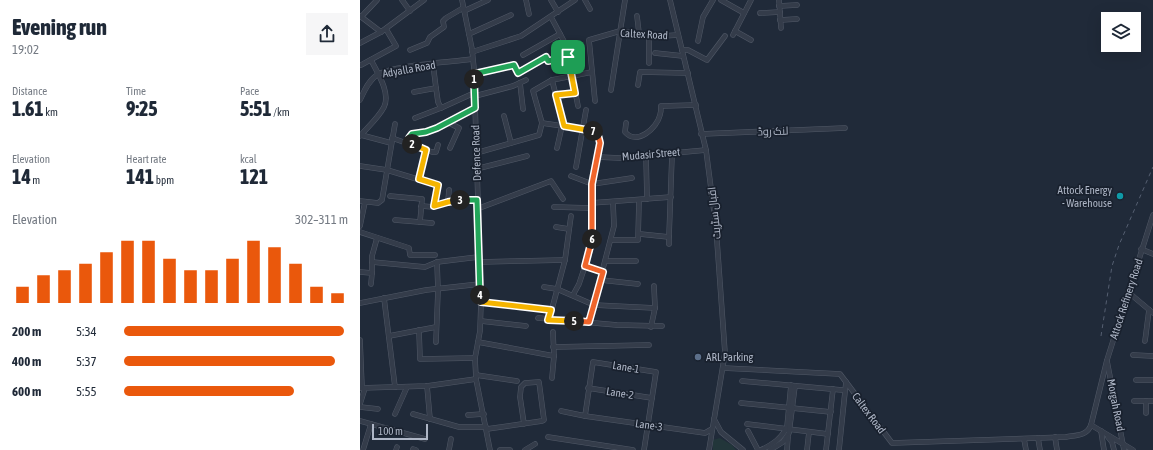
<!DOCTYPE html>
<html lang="en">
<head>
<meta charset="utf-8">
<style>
  :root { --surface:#fff; --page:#f6f6f7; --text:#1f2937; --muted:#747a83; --accent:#ea580c }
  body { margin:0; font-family:"Asap Condensed",Cairo,sans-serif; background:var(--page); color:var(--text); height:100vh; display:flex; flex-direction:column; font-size:15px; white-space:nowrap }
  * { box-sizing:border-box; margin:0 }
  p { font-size:13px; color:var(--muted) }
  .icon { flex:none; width:22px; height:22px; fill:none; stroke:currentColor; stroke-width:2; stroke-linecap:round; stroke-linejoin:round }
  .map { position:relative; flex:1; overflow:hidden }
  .sheet { display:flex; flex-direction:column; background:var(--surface); width:360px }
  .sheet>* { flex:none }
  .controls { position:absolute; left:741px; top:12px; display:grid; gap:8px }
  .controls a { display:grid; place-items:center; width:40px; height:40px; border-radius:0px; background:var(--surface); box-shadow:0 4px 16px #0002; font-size:20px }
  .scale { position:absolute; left:12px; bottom:10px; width:56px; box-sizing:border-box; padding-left:4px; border:2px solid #aeb6c6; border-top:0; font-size:11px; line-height:14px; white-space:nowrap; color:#aeb6c6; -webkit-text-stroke:3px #19212e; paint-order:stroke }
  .pin { position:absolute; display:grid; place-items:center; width:34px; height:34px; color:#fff; margin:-17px; border-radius:8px; box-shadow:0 2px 6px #0006 }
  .km { position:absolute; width:20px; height:20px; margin:-10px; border-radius:50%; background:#222; color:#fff; font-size:11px; line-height:20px; text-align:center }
  .round { display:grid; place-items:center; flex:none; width:42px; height:42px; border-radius:0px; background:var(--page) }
  .overview { display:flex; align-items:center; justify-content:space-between; height:68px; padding:0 12px }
  h1 { font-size:22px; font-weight:800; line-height:30px }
  .figures { display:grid; grid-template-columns:repeat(3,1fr); gap:6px; height:68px; padding:4px 12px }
  .figures div { display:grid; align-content:center }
  .figures b { font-size:20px; font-weight:800 }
  .figures small { font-size:11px; font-weight:400 }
  .figures p { font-size:11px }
  .chart { height:112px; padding:8px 12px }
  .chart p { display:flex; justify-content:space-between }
  .chart svg { width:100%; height:72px; margin-top:4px; stroke:var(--accent); stroke-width:6 }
  ul { padding:0 12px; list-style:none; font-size:13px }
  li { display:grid; grid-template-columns:64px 48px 1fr; align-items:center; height:30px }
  li i { height:10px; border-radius:5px; background:var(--accent) }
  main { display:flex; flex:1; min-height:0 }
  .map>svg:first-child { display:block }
  .green { fill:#22363a }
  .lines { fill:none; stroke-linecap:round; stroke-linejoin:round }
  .minor-casing { stroke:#515967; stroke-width:5.5 }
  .minor { stroke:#343c4a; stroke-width:4.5 }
  .rail { stroke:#555f71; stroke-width:1; stroke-dasharray:4 4; stroke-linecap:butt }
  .split-1-casing { stroke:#fff; stroke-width:8 }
  .split-2-casing { stroke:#fff; stroke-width:8 }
  .split-3-casing { stroke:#fff; stroke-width:8 }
  .split-4-casing { stroke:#fff; stroke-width:8 }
  .split-5-casing { stroke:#fff; stroke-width:8 }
  .split-6-casing { stroke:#fff; stroke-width:8 }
  .split-7-casing { stroke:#fff; stroke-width:8 }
  .split-8-casing { stroke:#fff; stroke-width:8 }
  .split-1 { stroke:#22a559; stroke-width:5 }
  .split-2 { stroke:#22a559; stroke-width:5 }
  .split-3 { stroke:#f5b400; stroke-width:5 }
  .split-4 { stroke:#22a559; stroke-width:5 }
  .split-5 { stroke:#f5b400; stroke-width:5 }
  .split-6 { stroke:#f0652b; stroke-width:5 }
  .split-7 { stroke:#f0652b; stroke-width:5 }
  .split-8 { stroke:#f5b400; stroke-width:5 }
  .culture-dot { fill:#0f9aa8; stroke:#19212e; stroke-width:1.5 }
  .service-dot { fill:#5c6f8a; stroke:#19212e; stroke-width:1.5 }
  .labels { text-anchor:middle; stroke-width:3.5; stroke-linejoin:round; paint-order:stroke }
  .street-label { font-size:11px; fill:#aeb6c6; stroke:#19212e }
  .poi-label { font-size:11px; fill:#aeb6c6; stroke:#19212e; text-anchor:end }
</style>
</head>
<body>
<main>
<section class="sheet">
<div class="overview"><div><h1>Evening run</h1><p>19:02</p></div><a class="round"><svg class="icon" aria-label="share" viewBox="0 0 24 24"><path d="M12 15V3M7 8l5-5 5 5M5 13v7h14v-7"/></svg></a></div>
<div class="figures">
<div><p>Distance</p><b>1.61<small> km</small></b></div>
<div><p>Time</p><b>9:25</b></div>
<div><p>Pace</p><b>5:51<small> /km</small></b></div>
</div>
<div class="figures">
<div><p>Elevation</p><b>14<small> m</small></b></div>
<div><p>Heart rate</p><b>141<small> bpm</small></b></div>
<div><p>kcal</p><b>121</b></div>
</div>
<div class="chart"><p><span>Elevation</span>302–311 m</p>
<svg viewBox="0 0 160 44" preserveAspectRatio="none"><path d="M5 44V34M15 44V27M25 44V24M35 44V20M45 44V13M55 44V6M65 44V6M75 44V17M85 44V24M95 44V24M105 44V17M115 44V6M125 44V10M135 44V20M145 44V34M155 44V38"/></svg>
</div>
<ul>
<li><b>200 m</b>5:34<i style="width:98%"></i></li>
<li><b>400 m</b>5:37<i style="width:94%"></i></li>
<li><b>600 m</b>5:55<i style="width:76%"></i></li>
</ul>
</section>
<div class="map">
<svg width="793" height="450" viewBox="0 0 793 450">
  <rect width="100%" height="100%" fill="#202a39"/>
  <polygon class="green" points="360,438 372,445 376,450 353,450 353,440"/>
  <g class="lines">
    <defs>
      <g id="minor">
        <polyline points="42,0 50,11"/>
        <polyline points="102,0 112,49 114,69 121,302 120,331 115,358 116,379 130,450"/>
        <polyline points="166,0 169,14"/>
        <polyline points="191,0 198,12"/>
        <polyline points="225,0 230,9"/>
        <polyline points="310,0 346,150 356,227 365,353 349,450"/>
        <polyline points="361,0 384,13"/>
        <polyline points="419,0 421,28"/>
        <polyline points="419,6 437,5"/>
        <polyline points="104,11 128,0"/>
        <polyline points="400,13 420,12"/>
        <polyline points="0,16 21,32"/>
        <polyline points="277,16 279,33"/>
        <polyline points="1,17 17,0"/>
        <polyline points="191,17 206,45 218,106"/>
        <polyline points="420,20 437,19"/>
        <polyline points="375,31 391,40"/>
        <polyline points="109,34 151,15"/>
        <polyline points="289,35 289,63"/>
        <polyline points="373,35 391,0"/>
        <polyline points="338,41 343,17 353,0"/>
        <polyline points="0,43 21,32 64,0"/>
        <polyline points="50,50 67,43 70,37 84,27 83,21 86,18 103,8"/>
        <polyline points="322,50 328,50 347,60 365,36"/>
        <polyline points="112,52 161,36 215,0"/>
        <polyline points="295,53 323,56"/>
        <polyline points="163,55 200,34"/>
        <polyline points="1,65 36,46 26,29"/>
        <polyline points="114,74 154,65 158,73 186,57 188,61 208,57"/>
        <polyline points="192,80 204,127"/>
        <polyline points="160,83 163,109"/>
        <polyline points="278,85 280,72 328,73"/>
        <polyline points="251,90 265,0"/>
        <polyline points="54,92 76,88 73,64"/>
        <polyline points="196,95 215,93"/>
        <polyline points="115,96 153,86 166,80"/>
        <path d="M 0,100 C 4,91 9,80 17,75 C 32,65 92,62 112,59"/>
        <polyline points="235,101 229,40 260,31 302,36 318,35"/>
        <polyline points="81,108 114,93"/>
        <polyline points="144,116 151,143"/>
        <polyline points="55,118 81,108 78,102 76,88"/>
        <polyline points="87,122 99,128 90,148"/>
        <polyline points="182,123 237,131 240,143 232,184 232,245 219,284 213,295"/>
        <path d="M 266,123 L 265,132 C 277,146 297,128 300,115 C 301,112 301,109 301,106 L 336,105"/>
        <polyline points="341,134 485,128"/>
        <polyline points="1,135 31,143"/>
        <path d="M 0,136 C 7,128 19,117 24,107 C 31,93 17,72 11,60"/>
        <polyline points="32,138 72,152 76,152 78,145"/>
        <polyline points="48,143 49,138 52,134 66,132 77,128 115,108"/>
        <polyline points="197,148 202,126"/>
        <polyline points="116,153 179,135 182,123 173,91 192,80 232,72"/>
        <polyline points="286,154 287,199"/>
        <polyline points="237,157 260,158 346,150"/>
        <polyline points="0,166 27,170 77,185 74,207"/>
        <polyline points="216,167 226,110"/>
        <polyline points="116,169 167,156"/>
        <polyline points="211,176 232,184 272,178"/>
        <polyline points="59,179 66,150"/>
        <polyline points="30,196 62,199 60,222"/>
        <polyline points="0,201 18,203 22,200 35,124"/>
        <polyline points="88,202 89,190"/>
        <polyline points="231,203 311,197"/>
        <polyline points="61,206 74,207 88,202 117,200"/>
        <polyline points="194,207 231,208"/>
        <polyline points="117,209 191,181 203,199"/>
        <polyline points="35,220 72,223"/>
        <polyline points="0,226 5,202"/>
        <polyline points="196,227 209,229"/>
        <polyline points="0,232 49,248 50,255 75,255"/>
        <polyline points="280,234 309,237 312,155 310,153"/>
        <polyline points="251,240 278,240 279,201"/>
        <polyline points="309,244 309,237"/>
        <polyline points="781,249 793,254"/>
        <polyline points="246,261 276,261"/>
        <polyline points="12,262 65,267 77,262 118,257"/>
        <polyline points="119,262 205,260"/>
        <polyline points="225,266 243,272"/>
        <polyline points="0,272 12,273 11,284"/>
        <polyline points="12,273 12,256 17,238"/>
        <polyline points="241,280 278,284"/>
        <polyline points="184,287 197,289 234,305 295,308"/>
        <polyline points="768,292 793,313"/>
        <polyline points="24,298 35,387"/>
        <polyline points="121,302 191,310"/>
        <polyline points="0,303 66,290 120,284"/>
        <polyline points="178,318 257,325 302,326"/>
        <polyline points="189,320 205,260 211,216"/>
        <polyline points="121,321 166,326"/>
        <polyline points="229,322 254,226 253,202"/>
        <polyline points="291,327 295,308 294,286"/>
        <polyline points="59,330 60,359 115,358"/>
        <polyline points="193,332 194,356"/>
        <polyline points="29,336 76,327"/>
        <polyline points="0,340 2,388"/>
        <polyline points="785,341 789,310"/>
        <polyline points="76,342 78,290 77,262"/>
        <polyline points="118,342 194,356 192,378"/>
        <polyline points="193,347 289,345"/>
        <polyline points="773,355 793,356"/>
        <polyline points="747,361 764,450"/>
        <path d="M 363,368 L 480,374 L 532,443 L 706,437 C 716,435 727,436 731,425 L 747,360 L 793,215"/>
        <polyline points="116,375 157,381"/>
        <polyline points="776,380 793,380"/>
        <polyline points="382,381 482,390"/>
        <polyline points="67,386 70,419"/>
        <polyline points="0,388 67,386 116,379"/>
        <polyline points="228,388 292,398"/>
        <polyline points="774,401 793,401"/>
        <polyline points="381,403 471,412"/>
        <polyline points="0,404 5,388"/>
        <polyline points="0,407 18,409"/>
        <polyline points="201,411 225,416 233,362 296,372 284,450"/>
        <polyline points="786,413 786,401"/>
        <polyline points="35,414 47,387"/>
        <polyline points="53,414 99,427 126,427"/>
        <polyline points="108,415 124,414"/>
        <polyline points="225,416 345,433 352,429"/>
        <polyline points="354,419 361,432 383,450"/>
        <polyline points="0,421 65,439"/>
        <polyline points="387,424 468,434"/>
        <polyline points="731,425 773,450"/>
        <polyline points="127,429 182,421 184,420 179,382 165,383 161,387 160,397 164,424"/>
        <polyline points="388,431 398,450"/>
        <polyline points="741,431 744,450"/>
        <polyline points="188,437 273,450"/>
        <polyline points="695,437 697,450"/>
        <polyline points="748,437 752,442 754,450"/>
        <polyline points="678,438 680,450"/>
        <polyline points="664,439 666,450"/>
        <polyline points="53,449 56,450"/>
        <polyline points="3,450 11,424"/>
        <polyline points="36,450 37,447"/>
        <polyline points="89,450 91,439"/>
        <polyline points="140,450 150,450"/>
        <polyline points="165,450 175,444"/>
        <path d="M 401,450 C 413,444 421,439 427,427 L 431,385"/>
        <polyline points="410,450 423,442 429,433 435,386"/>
        <polyline points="427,450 428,437"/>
        <polyline points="447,450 449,432"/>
        <polyline points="466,450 473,389"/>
        <polyline points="479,450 486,382"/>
      </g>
    </defs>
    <use href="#minor" class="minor-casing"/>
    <use href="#minor" class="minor"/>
    <polyline class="rail" points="741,336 752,266 759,245 793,167"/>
  </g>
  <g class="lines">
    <defs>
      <polyline id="split-1" points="114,79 114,74 154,65 158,73 186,57 188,61 208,57"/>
      <polyline id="split-2" points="52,144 48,143 49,138 52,134 66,132 77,128 115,108 114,79"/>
      <polyline id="split-3" points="52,144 66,150 59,179 78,185 74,206 88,202 100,200"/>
      <polyline id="split-4" points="100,200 117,200 120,295"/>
      <polyline id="split-5" points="120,295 121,302 191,310 188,320 214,321"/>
      <polyline id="split-6" points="214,321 229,322 243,272 225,266 232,239"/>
      <polyline id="split-7" points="232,239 232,184 240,143 237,131 233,131"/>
      <polyline id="split-8" points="208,57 215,93 196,95 204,126 233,131"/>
    </defs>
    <use href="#split-1" class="split-1-casing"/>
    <use href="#split-2" class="split-2-casing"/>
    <use href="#split-3" class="split-3-casing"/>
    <use href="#split-4" class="split-4-casing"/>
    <use href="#split-5" class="split-5-casing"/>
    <use href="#split-6" class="split-6-casing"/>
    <use href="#split-7" class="split-7-casing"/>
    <use href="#split-8" class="split-8-casing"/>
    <use href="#split-1" class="split-1"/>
    <use href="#split-2" class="split-2"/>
    <use href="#split-3" class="split-3"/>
    <use href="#split-4" class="split-4"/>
    <use href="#split-5" class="split-5"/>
    <use href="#split-6" class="split-6"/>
    <use href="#split-7" class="split-7"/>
    <use href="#split-8" class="split-8"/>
  </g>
  <circle class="culture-dot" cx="760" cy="196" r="4"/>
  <circle class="service-dot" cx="338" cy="357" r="4"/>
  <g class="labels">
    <g class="street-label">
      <text transform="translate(284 34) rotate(3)" y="4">Caltex Road</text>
      <text transform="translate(49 69) rotate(-10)" y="4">Adyalla Road</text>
      <text transform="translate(413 131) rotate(-2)" y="4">لنک روڈ</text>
      <text transform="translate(116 153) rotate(-92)" y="4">Defence Road</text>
      <text transform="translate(291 154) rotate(-5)" y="4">Mudasir Street</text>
      <text transform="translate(354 213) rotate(-96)" y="4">اقبال سٹریٹ</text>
      <text transform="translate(766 299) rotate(-72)" y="4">Attock Refinery Road</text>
      <text transform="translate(266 367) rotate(9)" y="4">Lane-1</text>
      <text transform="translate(260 393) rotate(9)" y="4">Lane-2</text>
      <text transform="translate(756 405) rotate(79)" y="4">Morgah Road</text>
      <text transform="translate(509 413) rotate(53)" y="4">Caltex Road</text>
      <text transform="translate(289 425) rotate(8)" y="4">Lane-3</text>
    </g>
    <g class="poi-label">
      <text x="752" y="194">Attock Energy<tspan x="752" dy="13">- Warehouse</tspan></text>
      <text x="346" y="361" text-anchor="start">ARL Parking</text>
    </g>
  </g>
</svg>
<div class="controls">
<a><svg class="icon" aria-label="layers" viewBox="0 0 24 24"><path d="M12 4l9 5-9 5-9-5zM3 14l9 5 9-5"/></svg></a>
</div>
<div class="scale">100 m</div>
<div class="pin" style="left:208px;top:57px;background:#1e9e55"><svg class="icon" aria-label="arrive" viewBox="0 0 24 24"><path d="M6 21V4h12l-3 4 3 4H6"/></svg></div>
<b class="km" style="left:114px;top:79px">1</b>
<b class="km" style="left:52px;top:144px">2</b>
<b class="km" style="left:100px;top:200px">3</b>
<b class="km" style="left:120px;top:295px">4</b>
<b class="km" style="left:214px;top:321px">5</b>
<b class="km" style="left:232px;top:239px">6</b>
<b class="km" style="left:233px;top:131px">7</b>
</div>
</main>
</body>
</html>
